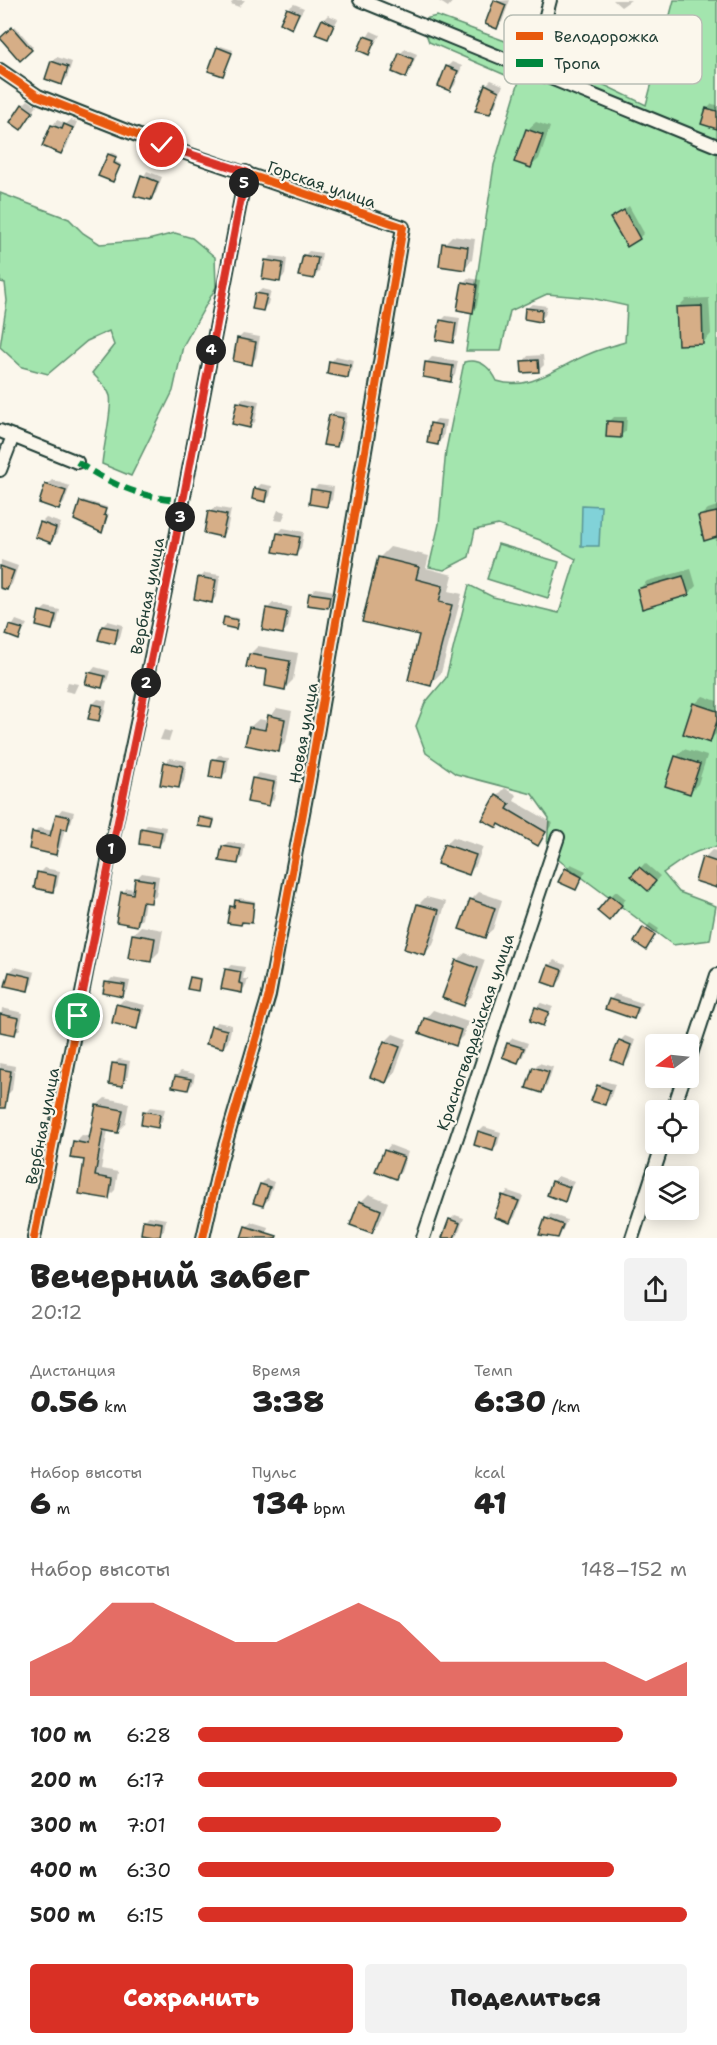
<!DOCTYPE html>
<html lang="ru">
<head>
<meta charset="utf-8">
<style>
  :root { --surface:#fff; --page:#f2f2f2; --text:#222; --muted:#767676; --accent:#d93025 }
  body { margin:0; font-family:"Shantell Sans",sans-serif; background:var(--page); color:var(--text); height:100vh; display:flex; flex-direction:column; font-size:22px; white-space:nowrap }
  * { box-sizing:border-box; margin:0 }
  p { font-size:20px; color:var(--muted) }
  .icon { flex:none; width:33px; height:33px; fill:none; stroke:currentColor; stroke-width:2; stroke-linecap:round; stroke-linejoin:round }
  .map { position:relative; height:1238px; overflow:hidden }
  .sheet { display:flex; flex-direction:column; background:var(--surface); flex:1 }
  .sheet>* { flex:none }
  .needle { width:39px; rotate:255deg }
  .tools { position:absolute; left:645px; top:1034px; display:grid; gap:12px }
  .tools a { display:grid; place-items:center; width:54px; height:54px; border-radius:6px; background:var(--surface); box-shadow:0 3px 15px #0003; font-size:30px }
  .pin { position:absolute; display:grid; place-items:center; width:51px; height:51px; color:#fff; margin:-26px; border:3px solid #fff; border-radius:50%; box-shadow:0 2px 6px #0007 }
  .km { position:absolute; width:30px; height:30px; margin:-15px; border-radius:50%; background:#222; color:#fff; font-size:16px; line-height:30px; text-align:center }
  .round { display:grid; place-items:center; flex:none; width:63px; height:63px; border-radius:6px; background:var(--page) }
  .head { display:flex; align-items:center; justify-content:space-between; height:102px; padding:0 30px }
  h1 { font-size:33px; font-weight:800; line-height:45px }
  .metrics { display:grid; grid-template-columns:repeat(3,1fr); gap:9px; height:102px; padding:6px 30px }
  .metrics div { display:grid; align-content:center }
  .metrics b { font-size:30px; font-weight:800 }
  .metrics small { font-size:16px; font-weight:400 }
  .metrics p { font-size:16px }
  .chart { height:168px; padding:12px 30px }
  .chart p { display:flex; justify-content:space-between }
  .chart svg { width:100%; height:108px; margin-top:6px; fill:var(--accent); opacity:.7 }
  .action { display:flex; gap:12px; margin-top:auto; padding:12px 30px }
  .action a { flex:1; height:69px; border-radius:6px; background:var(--accent); color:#fff; font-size:24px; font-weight:800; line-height:69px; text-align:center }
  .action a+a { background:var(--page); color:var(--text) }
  ul { padding:0 30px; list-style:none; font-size:20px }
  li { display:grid; grid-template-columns:96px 72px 1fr; align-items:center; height:45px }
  li i { height:15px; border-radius:8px; background:var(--accent) }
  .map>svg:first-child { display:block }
  .green { fill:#a3e5ae; stroke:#619171; stroke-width:1.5 }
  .water { fill:#81d2d8; stroke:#5a9696; stroke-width:1.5 }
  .shadow { fill:#0003 }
  .building { fill:#d6ae87; stroke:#1f3d34; stroke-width:1.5 }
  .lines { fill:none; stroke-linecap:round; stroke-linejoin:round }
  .street-casing { stroke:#1f3d34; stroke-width:16 }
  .street { stroke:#fbf7ec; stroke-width:12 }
  .quiet { stroke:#00873e; stroke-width:6; stroke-dasharray:12 6; stroke-linecap:butt }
  .cycleway-casing { stroke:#fbf7ec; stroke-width:11 }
  .cycleway { stroke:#e8590c; stroke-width:8 }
  .route-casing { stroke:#fff; stroke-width:12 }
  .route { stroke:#d93025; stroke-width:8 }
  .labels { text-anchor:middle; stroke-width:4.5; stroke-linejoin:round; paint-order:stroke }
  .street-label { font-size:16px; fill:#1f3d34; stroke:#fbf7ec }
  .key { fill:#fbf7ec; stroke:#b9bfb5; stroke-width:1.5 }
  .key-label { font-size:16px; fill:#1f3d34 }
</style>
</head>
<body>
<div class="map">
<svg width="717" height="1238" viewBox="0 0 717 1238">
  <rect width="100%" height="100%" fill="#fbf7ec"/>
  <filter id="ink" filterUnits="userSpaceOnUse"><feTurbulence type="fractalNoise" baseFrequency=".0167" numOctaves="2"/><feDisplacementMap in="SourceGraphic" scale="12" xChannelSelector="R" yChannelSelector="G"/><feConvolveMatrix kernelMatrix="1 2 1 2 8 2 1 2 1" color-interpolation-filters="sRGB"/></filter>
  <g filter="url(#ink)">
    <g class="green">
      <path d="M 674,0 L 717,0 L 717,847 C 694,849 681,861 663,873 L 679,892 L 716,906 L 710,940 L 673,945 L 560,861 L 547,848 L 549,818 L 532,794 L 456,774 L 426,753 L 416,726 L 425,703 L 446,678 L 469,585 L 493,597 L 559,613 L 576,559 L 540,540 L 498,525 L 475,530 L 469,557 L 444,570 L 429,567 L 439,524 L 446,450 L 464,362 C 480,358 490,367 497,381 C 531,392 558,366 589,354 C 600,349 613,346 625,342 L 627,306 L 591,298 L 547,294 L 510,311 L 501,351 L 466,351 L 494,165 L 519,81 L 429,42 L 426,34 L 428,18 L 437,16 L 535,52 L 646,105 Z"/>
      <path d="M 0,193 L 69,219 L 83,233 L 100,244 L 148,240 L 175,233 L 192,238 L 215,257 L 216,287 L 183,346 L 173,391 L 131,476 L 102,464 C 103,449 113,407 110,396 C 108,388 98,379 92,373 L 114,345 L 109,331 L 87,341 L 48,374 L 22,367 L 0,347 L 7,301 L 5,283 L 0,282 Z"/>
      <polygon points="498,544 559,562 548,598 487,579"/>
    </g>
    <polygon class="water" points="582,505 601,506 599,546 581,546"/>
    <g class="shadow">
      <polygon points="233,0 245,0 239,7 231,4"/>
      <polygon points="437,0 454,0 448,7"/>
      <polygon points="510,0 502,22 496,27 496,1"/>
      <polygon points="613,0 631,0 621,7"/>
      <polygon points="294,4 304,8 292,27 288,9"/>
      <polygon points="328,15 338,19 328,37 323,20"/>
      <polygon points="15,26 33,47 20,59 1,38"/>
      <polygon points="371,31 380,35 369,53 360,49"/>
      <polygon points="221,46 233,50 223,75 219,48"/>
      <polygon points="405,49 417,54 410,71 405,76 400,54"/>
      <polygon points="57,57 72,62 67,78 62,83 52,62"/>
      <polygon points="452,62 462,66 455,85 450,90 447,67"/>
      <polygon points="491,80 503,85 495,107 490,113 486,85"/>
      <polygon points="28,100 37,106 25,123 23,105"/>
      <polygon points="712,104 717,105 717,127 707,109"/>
      <polygon points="57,120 66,124 71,120 77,122 66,148 61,153 52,126"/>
      <polygon points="536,122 550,127 539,159 530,167 527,130"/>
      <polygon points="111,152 117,155 115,161 121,164 113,180 100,175"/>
      <polygon points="147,171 162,177 156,193 150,198 145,196 142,198 135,193"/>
      <polygon points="629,206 644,233 639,238 612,218"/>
      <polygon points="452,236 475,239 472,260 464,268 444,244"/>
      <polygon points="309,251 322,253 319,272 313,278 304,256"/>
      <polygon points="271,256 287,258 285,275 279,280 266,261"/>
      <polygon points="468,278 481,280 477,306 472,311 463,283"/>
      <polygon points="262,289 271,291 268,304 263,309 256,294"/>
      <polygon points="709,298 711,334 703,343 678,307 686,299"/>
      <polygon points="532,304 547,306 545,315 540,320 526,309"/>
      <polygon points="446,316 460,318 457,336 452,341 441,321"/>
      <polygon points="243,334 260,337 256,358 251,363 238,339"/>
      <polygon points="543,355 544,365 539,370 523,362 528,356"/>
      <polygon points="336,356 354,360 352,371 347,376 331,362"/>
      <polygon points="432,357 458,361 455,375 450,380 427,362"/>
      <polygon points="243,398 259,401 255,422 249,427 238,403"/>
      <polygon points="335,411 347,413 342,441 337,446 330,416"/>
      <polygon points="614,417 627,417 626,431 620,436 609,422"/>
      <polygon points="437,419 446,420 443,438 437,443 432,424"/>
      <polygon points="52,480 70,486 64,503 59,508 47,485"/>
      <polygon points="261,484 272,486 270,496 265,501 256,489"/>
      <polygon points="318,485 334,487 332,500 326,505 313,490"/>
      <polygon points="83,500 107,507 105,513 109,514 102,531 81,502"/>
      <polygon points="717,506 717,536 699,517 708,509"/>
      <polygon points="215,507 231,510 227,530 222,535 210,512"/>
      <polygon points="278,510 286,512 282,521 274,520"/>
      <polygon points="46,518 61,523 56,536 51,541 41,523"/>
      <polygon points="283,528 304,532 301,549 296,554 278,533"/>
      <polygon points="390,547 429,556 426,568 453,575 449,591 462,594 441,673 430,684 421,634 379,558"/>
      <polygon points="1,560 18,566 12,584 7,589 0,586"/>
      <polygon points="691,569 696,586 688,594 638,590 647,581"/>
      <polygon points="205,573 220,575 217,596 212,601 200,578"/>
      <polygon points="316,588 334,591 332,602 327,607 311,593"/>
      <polygon points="273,603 291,607 288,627 283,632 267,609"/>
      <polygon points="46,607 60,610 57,623 52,628 40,612"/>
      <polygon points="227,616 239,618 235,627 225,618"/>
      <polygon points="16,620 27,624 19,638 8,634"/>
      <polygon points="108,621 123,625 120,637 115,643 103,626"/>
      <polygon points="258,646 298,653 293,680 285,688 269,669 250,654"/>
      <polygon points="95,667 110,671 107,681 102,686 90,673"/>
      <polygon points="68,682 78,684 74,693 65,691"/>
      <polygon points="703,696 717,701 717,733 709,741 695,704"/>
      <polygon points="98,699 107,701 104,714 99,720 93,704"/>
      <polygon points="277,708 292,711 286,742 278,750 250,727 259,719 268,721"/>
      <polygon points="164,730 172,732 169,741 160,740"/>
      <polygon points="684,749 707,756 698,784 690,792 676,757"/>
      <polygon points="219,755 229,756 227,772 221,777 214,760"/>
      <polygon points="170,758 187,761 184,781 179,787 165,763"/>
      <polygon points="258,773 278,777 274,799 269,804 253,779"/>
      <polygon points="505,788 517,795 514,801 553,823 538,844 500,822 497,796"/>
      <polygon points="62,809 74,812 71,823 65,828 60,848 55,853 34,833 39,828 53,831 57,815"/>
      <polygon points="203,816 215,818 214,825 211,827 200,818"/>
      <polygon points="148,824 166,827 164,840 158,846 143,829"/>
      <polygon points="453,837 483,847 476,865 468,874 445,845"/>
      <polygon points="228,842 245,844 243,857 238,862 223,847"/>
      <polygon points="712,850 717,851 717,886 704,858"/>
      <polygon points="645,863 660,876 653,884 633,876"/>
      <polygon points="571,864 586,871 575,889 566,869"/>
      <polygon points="44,868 60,871 57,886 52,891 39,873"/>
      <polygon points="142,873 159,876 156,896 150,901 145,901 142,919 137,924 122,893 127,888 135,889 137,878"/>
      <polygon points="616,891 626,899 614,914 611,896"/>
      <polygon points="479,892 502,900 493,929 484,937 471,900"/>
      <polygon points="426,897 446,902 433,945 425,953 418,905"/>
      <polygon points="239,898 255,901 251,922 241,924 232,907 236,905"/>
      <polygon points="650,923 659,929 645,948 636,942"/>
      <polygon points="141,926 163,930 159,952 151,960 133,934"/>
      <polygon points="465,953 485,960 472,996 464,1004 457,961"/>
      <polygon points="554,960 566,965 561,980 556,985 549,966"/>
      <polygon points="231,965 245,967 243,979 248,979 246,986 241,991 226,970"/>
      <polygon points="15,967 35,972 32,984 27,990 10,972"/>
      <polygon points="193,976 201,978 197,990 191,978"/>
      <polygon points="112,978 130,981 128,990 123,995 107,983"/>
      <polygon points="615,994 642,1003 639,1012 634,1017 610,1000"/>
      <polygon points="123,1000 145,1005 141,1022 136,1027 118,1005"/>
      <polygon points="541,1003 553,1007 543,1024 536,1008"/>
      <polygon points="2,1008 23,1013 20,1029 14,1034 0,1031"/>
      <polygon points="433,1010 468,1022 463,1036 455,1044 425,1019"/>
      <polygon points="217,1022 232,1025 228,1042 223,1047 212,1027"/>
      <polygon points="393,1034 407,1039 394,1074 386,1082 385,1042"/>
      <polygon points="625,1036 635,1040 629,1058 624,1063 620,1041"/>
      <polygon points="513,1038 528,1043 523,1056 518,1062 508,1043"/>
      <polygon points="119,1059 130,1061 127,1079 122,1084 114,1064"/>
      <polygon points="0,1063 15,1066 12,1090 7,1095 0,1094"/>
      <polygon points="539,1063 553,1067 547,1086 542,1091 534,1068"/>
      <polygon points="181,1071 195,1074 193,1084 188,1089 176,1076"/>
      <polygon points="603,1081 615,1084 610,1099 605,1104 598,1086"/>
      <polygon points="105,1098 129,1103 125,1124 117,1132 108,1130 101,1169 118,1172 115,1190 108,1197 81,1193 86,1159 75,1142 82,1135 91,1136 97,1105"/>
      <polygon points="150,1107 165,1109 162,1121 157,1126 145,1112"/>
      <polygon points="484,1127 501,1132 498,1144 493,1149 479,1132"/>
      <polygon points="390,1145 408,1152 401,1172 396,1177 385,1151"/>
      <polygon points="558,1176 574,1182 564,1200 553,1181"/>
      <polygon points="266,1179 274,1182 268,1200 263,1205 261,1184"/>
      <polygon points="508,1191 523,1196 515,1217 510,1222 503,1196"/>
      <polygon points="369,1194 388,1202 379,1224 371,1232 361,1202"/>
      <polygon points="551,1214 567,1220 559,1238 541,1234 546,1219"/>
      <polygon points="455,1215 464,1218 458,1235 454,1238 448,1238 450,1220"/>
      <polygon points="149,1216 166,1219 164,1230 159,1236 144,1221"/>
      <polygon points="252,1222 268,1227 265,1238 246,1227"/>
    </g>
    <g class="building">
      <polygon points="494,0 506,5 497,29 485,24"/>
      <polygon points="287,8 299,13 292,29 280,23"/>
      <polygon points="322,19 334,25 328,39 315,34"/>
      <polygon points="12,27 32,50 20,61 0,38"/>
      <polygon points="364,36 375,40 369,55 358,50"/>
      <polygon points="217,47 232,53 223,76 208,71"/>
      <polygon points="399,53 413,59 406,78 392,72"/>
      <polygon points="51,61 68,67 62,85 45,79"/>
      <polygon points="446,66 458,71 450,91 438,86"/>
      <polygon points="485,84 499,91 490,114 475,111"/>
      <polygon points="22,104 33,112 21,130 10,122"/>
      <polygon points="706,108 717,111 717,129 701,124"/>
      <polygon points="64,124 73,128 61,154 42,146 51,125 62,129"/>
      <polygon points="526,129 543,135 531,168 514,162"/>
      <polygon points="108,154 116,157 114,163 120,166 113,182 98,176"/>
      <polygon points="141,175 158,182 151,200 134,196"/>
      <polygon points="624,210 640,239 627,247 610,218"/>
      <polygon points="442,243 468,247 465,270 439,266"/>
      <polygon points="303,255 318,258 314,279 298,276"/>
      <polygon points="265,260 283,263 280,282 262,279"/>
      <polygon points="462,282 477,285 473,313 457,310"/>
      <polygon points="255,293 267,295 263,311 252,309"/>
      <polygon points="702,306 703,344 678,345 676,307"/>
      <polygon points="525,308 542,310 541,322 524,319"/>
      <polygon points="440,320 456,323 453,343 436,340"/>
      <polygon points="237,338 256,342 252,365 233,361"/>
      <polygon points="538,360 539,372 522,373 521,361"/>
      <polygon points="329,361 350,365 348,378 327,374"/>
      <polygon points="425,362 453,366 451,382 423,377"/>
      <polygon points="237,402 255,406 250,428 232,424"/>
      <polygon points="329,415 343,418 337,447 323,445"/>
      <polygon points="607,421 622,422 621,438 606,437"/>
      <polygon points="430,423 441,425 438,445 427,443"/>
      <polygon points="45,484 66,491 59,510 39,503"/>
      <polygon points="254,488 268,491 266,502 252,499"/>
      <polygon points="311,489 330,492 327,507 309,504"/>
      <polygon points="80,501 106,509 104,515 107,516 102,533 74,520"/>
      <polygon points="208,511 227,515 222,537 204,533"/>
      <polygon points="717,512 717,537 704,541 698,516"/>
      <polygon points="40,522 56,528 51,543 35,537"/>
      <polygon points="277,533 300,537 296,556 273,552"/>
      <polygon points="378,557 419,567 416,579 443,586 439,602 452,605 431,686 408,680 419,635 362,622"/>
      <polygon points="0,566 14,571 7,590 0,588"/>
      <polygon points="683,576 689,595 642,609 637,589"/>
      <polygon points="198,577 216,580 212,603 194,599"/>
      <polygon points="309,593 330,596 328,608 307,605"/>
      <polygon points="266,608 287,612 283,634 262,630"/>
      <polygon points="39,611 56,615 52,630 36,626"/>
      <polygon points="224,617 238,620 236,629 222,626"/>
      <polygon points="9,625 23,629 19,640 6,635"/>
      <polygon points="102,626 118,629 115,644 98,640"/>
      <polygon points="249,654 290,661 285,690 265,686 267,670 246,667"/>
      <polygon points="88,672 105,676 102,688 85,684"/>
      <polygon points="693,703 717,711 717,721 710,743 683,734"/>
      <polygon points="92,704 102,706 99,721 88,719"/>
      <polygon points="268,715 285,719 279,752 245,745 249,727 265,730"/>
      <polygon points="675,756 700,764 690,794 665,786"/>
      <polygon points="212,759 225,761 222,779 209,777"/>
      <polygon points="164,762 183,766 179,788 160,785"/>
      <polygon points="252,778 274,782 269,806 247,802"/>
      <polygon points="496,795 510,804 507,809 546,832 538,846 499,824 497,828 482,820"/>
      <polygon points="56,814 70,817 67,830 61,828 56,855 29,849 32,832 50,836"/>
      <polygon points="199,817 214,820 212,828 198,826"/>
      <polygon points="141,828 162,832 159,847 139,844"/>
      <polygon points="444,844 476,855 469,875 437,864"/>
      <polygon points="222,846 241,849 238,864 219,861"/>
      <polygon points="702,857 717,862 717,888 695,881"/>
      <polygon points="639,867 656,881 648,891 631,876"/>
      <polygon points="565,868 582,877 576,890 558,882"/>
      <polygon points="37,872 56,876 53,892 34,888"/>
      <polygon points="135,878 154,881 151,903 142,902 137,926 116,922 121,892 133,894"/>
      <polygon points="610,895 622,905 609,921 597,911"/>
      <polygon points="470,899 495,908 485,938 459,929"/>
      <polygon points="235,900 254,903 252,923 242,922 241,925 227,923 230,906 234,907"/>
      <polygon points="417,904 439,910 425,955 404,949"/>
      <polygon points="643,927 655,935 646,950 634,942"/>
      <polygon points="132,934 155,938 151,962 128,958"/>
      <polygon points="456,960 478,968 464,1006 442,998"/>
      <polygon points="548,965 562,970 556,987 542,982"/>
      <polygon points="225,969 241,972 239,983 243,984 242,993 221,989"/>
      <polygon points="9,972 31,977 28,991 5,986"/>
      <polygon points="190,977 200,979 198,991 187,989"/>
      <polygon points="105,982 125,985 123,997 103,993"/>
      <polygon points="609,999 638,1008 634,1019 605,1009"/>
      <polygon points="116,1004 141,1010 137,1029 112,1023"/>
      <polygon points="535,1007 549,1012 543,1026 530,1021"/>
      <polygon points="0,1014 19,1018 15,1035 0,1032"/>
      <polygon points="424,1018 461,1030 456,1046 419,1033"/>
      <polygon points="211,1026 227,1030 223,1048 206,1044"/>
      <polygon points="619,1040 631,1045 624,1065 611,1060"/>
      <polygon points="384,1041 400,1047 386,1083 370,1077"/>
      <polygon points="507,1043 524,1048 518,1063 502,1057"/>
      <polygon points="112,1063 126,1065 123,1086 109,1084"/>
      <polygon points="533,1067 549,1072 542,1093 526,1088"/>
      <polygon points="0,1069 11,1071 5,1108 0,1108"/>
      <polygon points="175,1076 191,1079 188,1090 172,1087"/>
      <polygon points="597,1085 610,1090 605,1105 591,1101"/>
      <polygon points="96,1105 123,1110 118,1133 103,1130 95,1176 112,1179 109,1199 79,1194 84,1160 70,1158 73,1141 88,1144"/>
      <polygon points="143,1111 160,1114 158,1128 141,1125"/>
      <polygon points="478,1131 497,1137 493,1151 474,1145"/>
      <polygon points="384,1150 404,1157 396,1179 375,1171"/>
      <polygon points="552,1181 570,1187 565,1202 547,1195"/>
      <polygon points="260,1184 270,1187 263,1206 253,1203"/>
      <polygon points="502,1195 519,1201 510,1223 494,1217"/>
      <polygon points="359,1201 381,1210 372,1233 350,1225"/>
      <polygon points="545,1218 563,1225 558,1238 539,1235"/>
      <polygon points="449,1219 460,1223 454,1238 442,1238"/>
      <polygon points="143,1220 162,1223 160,1237 141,1234"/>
      <polygon points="245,1226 277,1236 276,1238 241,1238"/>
    </g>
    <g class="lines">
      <defs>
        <g id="street">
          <polyline points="360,0 717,146"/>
          <polyline points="532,69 550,0"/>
          <polyline points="0,70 38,96 162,145 403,227 309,781 269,995 221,1159 203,1238"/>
          <polyline points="0,431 77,462"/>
          <polyline points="0,470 13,436"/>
          <polyline points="688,1063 717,975"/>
          <polyline points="673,1110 684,1077"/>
          <polyline points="34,1238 110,851 172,558 246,172"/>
          <polyline points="423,1238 558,837"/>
          <polyline points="632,1238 663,1143"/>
        </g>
      </defs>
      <use href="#street" class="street-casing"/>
      <use href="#street" class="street"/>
      <path class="quiet" d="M 77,462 C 110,484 143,499 183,500"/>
      <defs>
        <g id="cycleway">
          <polyline points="0,70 38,96 162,145 403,227 309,781 269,995 221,1159 203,1238"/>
          <polyline points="34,1238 110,851 172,558 246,172"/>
        </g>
      </defs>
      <use href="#cycleway" class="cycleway-casing"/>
      <use href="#cycleway" class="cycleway"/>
    </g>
  </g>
  <g class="lines" filter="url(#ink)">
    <defs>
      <polyline id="route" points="78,1016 172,558 246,172 162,145"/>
    </defs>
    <use href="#route" class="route-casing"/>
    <use href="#route" class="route"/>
  </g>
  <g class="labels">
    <g class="street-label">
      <text transform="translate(322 184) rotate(19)" y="6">Горская улица</text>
      <text transform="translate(147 596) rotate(-79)" y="6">Вербная улица</text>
      <text transform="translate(303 733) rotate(-80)" y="6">Новая улица</text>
      <text transform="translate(475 1032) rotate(-71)" y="6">Красногвардейская улица</text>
      <text transform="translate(42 1126) rotate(-79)" y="6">Вербная улица</text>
    </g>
  </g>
  <rect x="504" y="15" width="198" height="69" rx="9" class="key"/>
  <rect x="516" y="32" width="27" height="8" fill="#e8590c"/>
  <rect x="516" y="59" width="27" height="8" fill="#00873e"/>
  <g class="key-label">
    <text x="554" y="42">Велодорожка</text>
    <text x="554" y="69">Тропа</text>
  </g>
</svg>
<div class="tools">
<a><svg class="needle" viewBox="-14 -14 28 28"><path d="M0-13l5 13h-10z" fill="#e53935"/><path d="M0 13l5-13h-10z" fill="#767676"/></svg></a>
<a><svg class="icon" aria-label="locate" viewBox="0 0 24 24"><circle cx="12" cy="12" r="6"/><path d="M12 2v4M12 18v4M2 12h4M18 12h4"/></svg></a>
<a><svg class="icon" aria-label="layers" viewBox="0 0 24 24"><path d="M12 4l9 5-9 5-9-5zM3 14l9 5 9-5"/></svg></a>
</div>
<div class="pin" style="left:78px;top:1016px;background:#1e9e55"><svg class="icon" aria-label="arrive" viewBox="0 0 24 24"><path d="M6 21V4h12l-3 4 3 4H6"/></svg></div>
<div class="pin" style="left:162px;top:145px;background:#d93025"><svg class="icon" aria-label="check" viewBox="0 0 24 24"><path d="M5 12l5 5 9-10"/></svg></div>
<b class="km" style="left:111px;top:849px">1</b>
<b class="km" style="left:146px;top:683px">2</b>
<b class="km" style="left:180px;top:517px">3</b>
<b class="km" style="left:211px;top:350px">4</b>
<b class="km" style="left:244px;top:183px">5</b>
</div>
<section class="sheet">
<div class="head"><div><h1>Вечерний забег</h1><p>20:12</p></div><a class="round"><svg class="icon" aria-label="share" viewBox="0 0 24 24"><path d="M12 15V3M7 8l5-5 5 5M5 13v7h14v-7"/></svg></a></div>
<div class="metrics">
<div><p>Дистанция</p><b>0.56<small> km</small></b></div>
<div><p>Время</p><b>3:38</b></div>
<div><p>Темп</p><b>6:30<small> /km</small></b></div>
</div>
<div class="metrics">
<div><p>Набор высоты</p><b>6<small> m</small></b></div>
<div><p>Пульс</p><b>134<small> bpm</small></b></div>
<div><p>kcal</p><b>41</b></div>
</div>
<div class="chart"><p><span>Набор высоты</span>148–152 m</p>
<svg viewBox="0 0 160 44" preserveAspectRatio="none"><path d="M0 44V30L10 22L20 6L30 6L40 14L50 22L60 22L70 14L80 6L90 14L100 30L110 30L120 30L130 30L140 30L150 38L160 30V44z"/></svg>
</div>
<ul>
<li><b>100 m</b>6:28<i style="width:87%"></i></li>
<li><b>200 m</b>6:17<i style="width:98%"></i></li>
<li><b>300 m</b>7:01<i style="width:62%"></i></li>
<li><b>400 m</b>6:30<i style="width:85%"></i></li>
<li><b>500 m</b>6:15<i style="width:100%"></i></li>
</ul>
<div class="action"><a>Сохранить</a><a>Поделиться</a></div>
</section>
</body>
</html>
